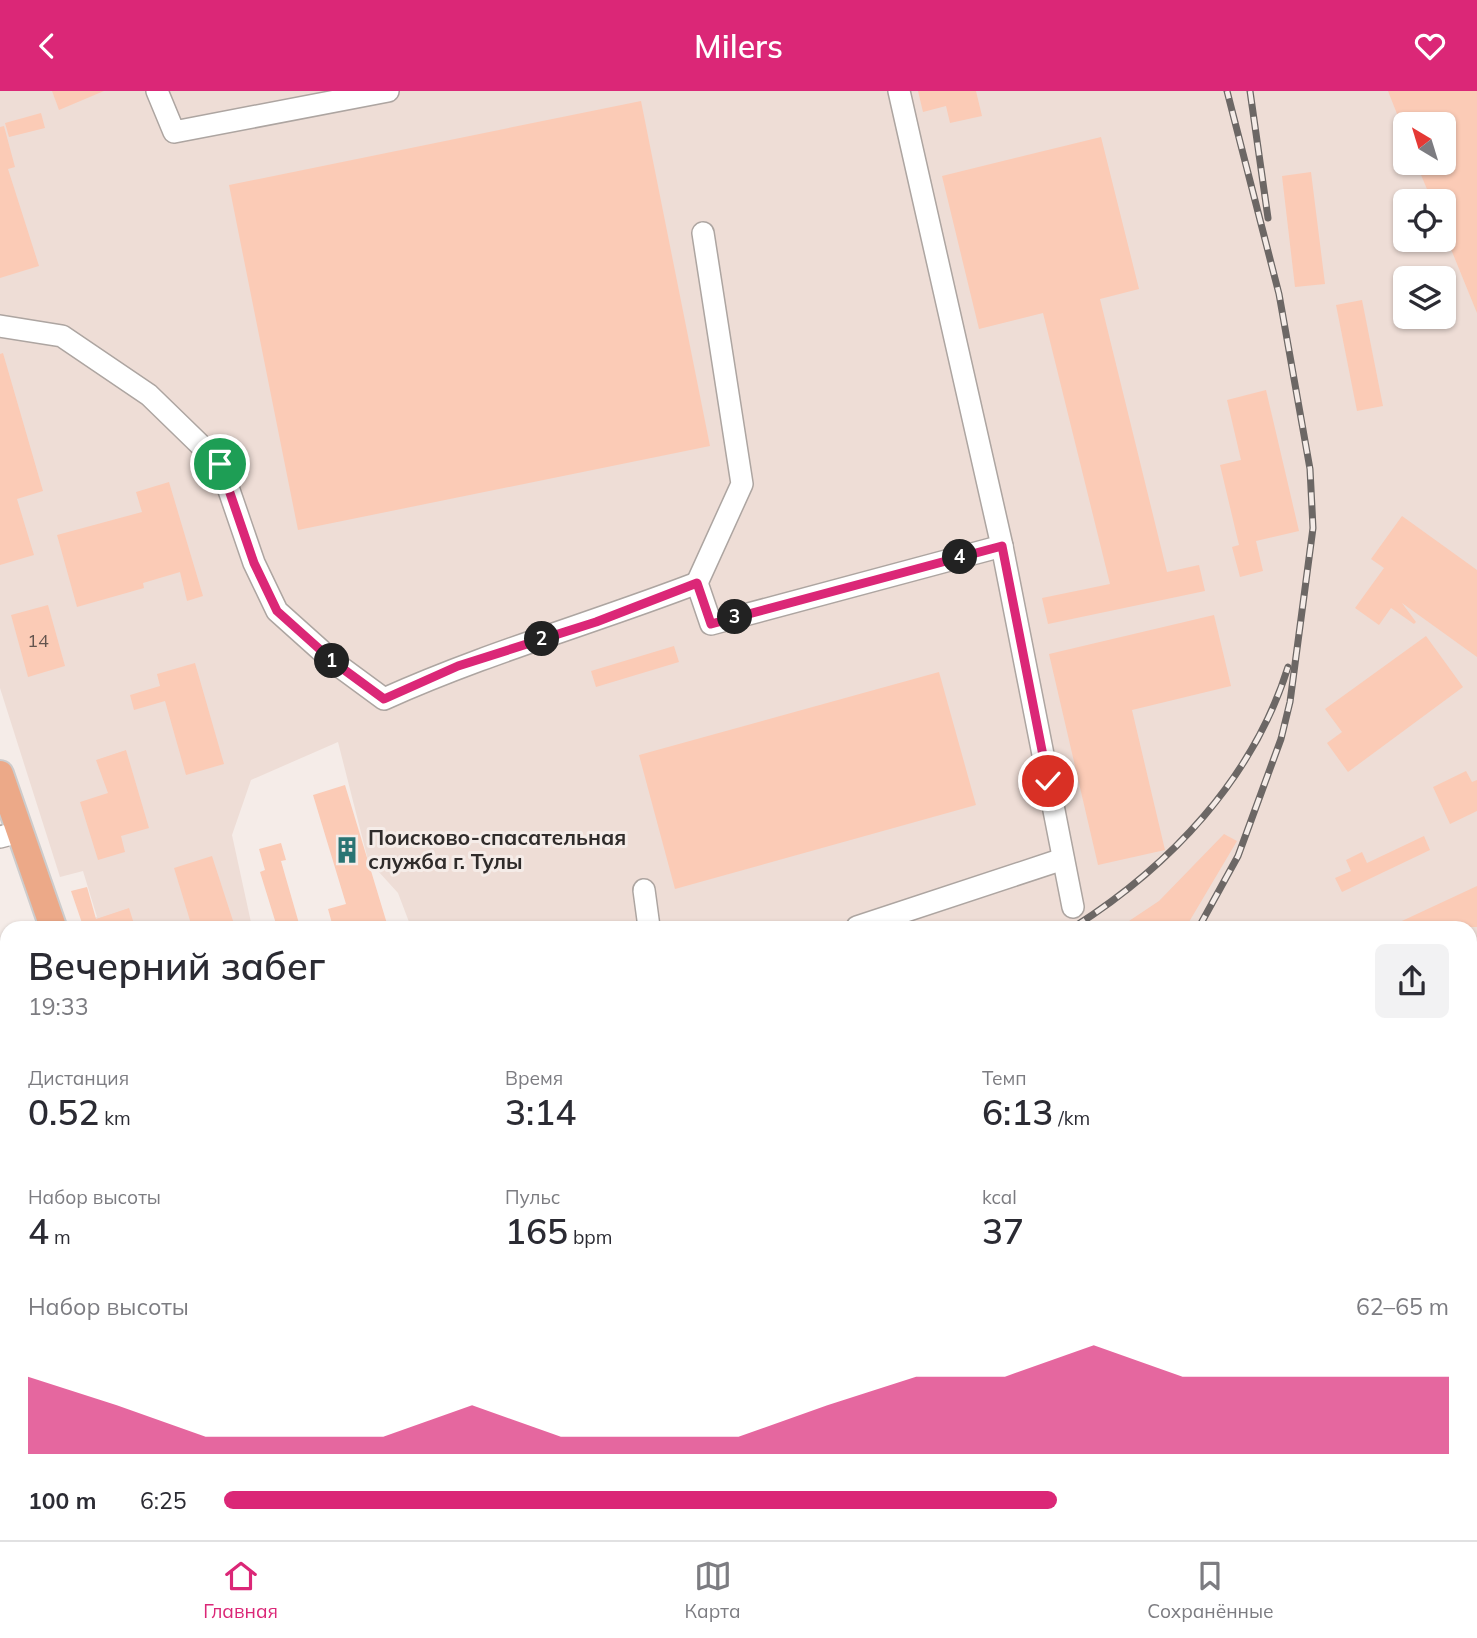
<!DOCTYPE html>
<html lang="ru">
<head>
<meta charset="utf-8">
<style>
  :root { --surface:#fff; --page:#f2f2f3; --text:#2b2b33; --muted:#7c7c81; --line:#e1e1e2; --accent:#db2777 }
  body { margin:0; font-family:Mulish,sans-serif; background:var(--page); color:var(--text); height:100vh; display:flex; flex-direction:column; font-size:26px; white-space:nowrap }
  * { box-sizing:border-box; margin:0 }
  p { font-size:23px; color:var(--muted) }
  .icon { flex:none; width:38px; height:38px; fill:none; stroke:currentColor; stroke-width:2; stroke-linecap:round; stroke-linejoin:round }
  .map { position:relative; flex:1; overflow:hidden }
  .sheet { position:absolute; left:0px; top:830px; width:1477px; height:620px; display:flex; flex-direction:column; background:var(--surface); border-radius:21px 21px 0 0; box-shadow:0 2px 5px #0004 }
  .sheet>* { flex:none }
  .needle { width:46px; rotate:322deg }
  .fabs { position:absolute; left:1393px; top:21px; display:grid; gap:14px }
  .fabs a { display:grid; place-items:center; width:63px; height:63px; border-radius:10px; background:var(--surface); box-shadow:0 2px 5px #0004; font-size:35px }
  .pin { position:absolute; display:grid; place-items:center; width:60px; height:60px; color:#fff; margin:-30px; border:4px solid #fff; border-radius:50%; box-shadow:0 2px 7px #0007 }
  .km { position:absolute; width:35px; height:35px; margin:-18px; border-radius:50%; background:#222; color:#fff; font-size:19px; line-height:35px; text-align:center }
  .round { display:grid; place-items:center; flex:none; width:74px; height:74px; border-radius:10px; background:var(--page) }
  .headline { display:flex; align-items:center; justify-content:space-between; height:119px; padding:0 28px }
  h1 { font-size:38px; font-weight:600; line-height:52px }
  .figures { display:grid; grid-template-columns:repeat(3,1fr); gap:10px; height:119px; padding:7px 28px }
  .figures div { display:grid; align-content:center }
  .figures b { font-size:35px; font-weight:600 }
  .figures small { font-size:19px; font-weight:400 }
  .figures p { font-size:19px }
  .chart { height:196px; padding:14px 28px }
  .chart p { display:flex; justify-content:space-between }
  .chart svg { width:100%; height:126px; margin-top:7px; fill:var(--accent); opacity:.7 }
  ul { padding:0 28px; list-style:none; font-size:23px }
  li { display:grid; grid-template-columns:112px 84px 1fr; align-items:center; height:52px }
  li i { height:18px; border-radius:9px; background:var(--accent) }
  header { display:flex; justify-content:space-between; align-items:center; height:91px; padding:0 28px; background:var(--accent); color:#fff; font-size:32px; font-weight:600 }
  .tabs { display:flex; justify-content:space-around; align-items:center; height:98px; border-top:2px solid var(--line); background:var(--surface); font-size:19px; color:var(--muted) }
  .tabs a { display:grid; justify-items:center; gap:4px }
  .tabs .on { color:var(--accent) }
  .map>svg:first-child { display:block }
  .built { fill:#eeddd6; fill-rule:evenodd }
  .building { fill:#fbcbb6 }
  .lines { fill:none; stroke-linecap:round; stroke-linejoin:round }
  .minor-casing { stroke:#ada5a1; stroke-width:24 }
  .major-casing { stroke:#cdcccc; stroke-width:30 }
  .minor { stroke:#fff; stroke-width:21 }
  .major { stroke:#eca988; stroke-width:26 }
  .rail-casing { stroke:#6c6765; stroke-width:7 }
  .rail { stroke:#f5ece8; stroke-width:4.5; stroke-dasharray:13; stroke-linecap:butt }
  .route-casing { stroke:#fff; stroke-width:14 }
  .route { stroke:#db2777; stroke-width:9 }
  .labels { text-anchor:middle; stroke-width:6; stroke-linejoin:round; paint-order:stroke }
  .number-label { font-size:18px; fill:#63544e }
  .poi-label { font-size:21px; font-weight:bold; fill:#302c2b; stroke:#f5ece8; text-anchor:start }
</style>
</head>
<body>
<header><svg class="icon" aria-label="back" viewBox="0 0 24 24"><path d="M15 5l-7 7 7 7"/></svg>Milers<svg class="icon" aria-label="heart" viewBox="0 0 24 24"><path d="M12 20l-8-8c-3-5 5-10 8-4 3-6 11-1 8 4z"/></svg></header>
<div class="map">
<svg width="1477" height="1449" viewBox="0 0 1477 1449">
  <rect width="100%" height="100%" fill="#f5ece8"/>
  <g class="built">
    <path d="M 0,0 L 1477,0 L 1477,1449 L 327,1449 L 324,1442 L 1470,1442 L 1470,836 L 469,836 L 409,831 L 398,802 L 368,769 L 338,651 L 251,689 L 232,744 L 252,836 L 81,836 L 80,831 L 97,826 L 83,780 L 60,786 L 0,597 ZM 1405,33 L 1444,33 L 1444,72 L 1405,72 ZM 1405,110 L 1444,110 L 1444,149 L 1405,149 ZM 1405,187 L 1444,187 L 1444,226 L 1405,226 Z"/>
    <polygon points="7,1142 7,1442 270,1442 274,1449 0,1449 0,1145"/>
  </g>
  <g class="building">
    <polygon points="52,0 104,0 59,19"/>
    <polygon points="918,0 976,0 982,25 950,32 946,15 923,21"/>
    <polygon points="1388,0 1477,0 1477,222 1444,141 1444,110 1432,110 1416,72 1444,72 1444,33 1401,33"/>
    <polygon points="641,10 710,355 298,439 229,94"/>
    <polygon points="41,22 45,37 9,46 5,32"/>
    <polygon points="4,35 15,76 8,78 39,175 0,187 0,36"/>
    <polygon points="1101,46 1139,198 1100,208 1167,481 1199,474 1205,500 1048,533 1042,507 1110,493 1043,222 979,238 942,85"/>
    <polygon points="1311,81 1325,193 1295,196 1282,85"/>
    <polygon points="1362,209 1383,315 1357,320 1336,214"/>
    <polygon points="3,262 43,400 17,408 34,464 0,474 0,263"/>
    <polygon points="1266,299 1299,440 1256,450 1263,480 1240,486 1232,456 1239,454 1220,374 1241,369 1227,309"/>
    <polygon points="169,391 203,505 187,510 180,481 143,492 144,497 77,516 57,444 142,421 136,401"/>
    <polygon points="1402,425 1477,479 1477,566 1402,512 1416,531 1414,533 1391,517 1379,534 1355,517 1384,477 1371,468"/>
    <polygon points="48,514 65,575 28,586 11,524"/>
    <polygon points="1214,524 1231,595 1132,619 1165,759 1098,774 1049,563"/>
    <polygon points="1426,545 1463,596 1348,681 1327,652 1342,641 1325,618"/>
    <polygon points="674,555 679,571 596,596 591,580"/>
    <polygon points="195,572 224,673 186,684 165,610 134,619 130,604 160,595 157,583"/>
    <polygon points="939,581 976,714 675,798 639,664"/>
    <polygon points="126,659 149,737 121,745 125,761 98,769 80,711 108,702 96,669"/>
    <polygon points="1466,680 1472,691 1477,689 1477,720 1450,733 1433,696"/>
    <polygon points="345,694 388,836 333,836 328,818 346,813 313,704"/>
    <polygon points="1224,743 1237,750 1186,836 1120,836 1159,810"/>
    <polygon points="1424,745 1430,759 1342,801 1335,787 1351,780 1346,769 1362,761 1367,772"/>
    <polygon points="281,752 286,769 281,770 300,836 277,836 260,781 265,779 259,758"/>
    <polygon points="212,765 235,836 192,836 174,777"/>
    <polygon points="1477,795 1477,836 1389,836"/>
    <polygon points="87,796 96,828 129,817 135,836 77,836 82,832 71,800"/>
  </g>
  <g class="lines">
    <defs>
      <g id="minor">
        <polyline points="157,0 174,41 388,0"/>
        <path d="M 0,235 L 62,245 L 149,304 L 220,373 L 254,472 L 277,520 L 335,572 L 384,608 C 486,562 593,532 697,492 L 711,533 L 1002,455 L 899,0"/>
        <polyline points="1002,455 1073,816"/>
        <polyline points="697,492 742,393 703,142"/>
        <polyline points="0,746 19,741"/>
        <polyline points="644,799 649,836"/>
        <polyline points="857,836 1063,768"/>
        <polyline points="0,1132 7,1130"/>
      </g>
      <g id="major">
        <polyline points="0,683 53,836"/>
        <polyline points="296,1442 300,1449"/>
      </g>
    </defs>
    <use href="#minor" class="minor-casing"/>
    <use href="#major" class="major-casing"/>
    <use href="#minor" class="minor"/>
    <use href="#major" class="major"/>
    <defs>
      <g id="rail">
        <polyline points="1250,0 1268,127"/>
        <path d="M 1074,836 C 1170,775 1253,688 1288,576"/>
        <polyline points="1199,836 1238,765 1281,648 1290,611 1313,437 1310,378 1279,203 1227,0"/>
        <polyline points="0,1081 7,1079"/>
        <polyline points="1059,1442 1061,1449"/>
      </g>
    </defs>
    <use href="#rail" class="rail-casing"/>
    <use href="#rail" class="rail"/>
  </g>
  <g class="lines">
    <defs>
      <polyline id="route" points="220,373 254,472 277,520 335,572 384,608 458,575 596,531 697,492 711,533 1002,455 1048,690"/>
    </defs>
    <use href="#route" class="route-casing"/>
    <use href="#route" class="route"/>
  </g>
  <defs>
    <symbol id="building-bare" viewBox="-9 -9 18 18"><path d="M-4-6H4V6H1V3H-1V6H-4ZM-2.5-4.3h1.7v1.8h-1.7ZM.8-4.3h1.7v1.8H.8ZM-2.5-1h1.7V.8h-1.7ZM.8-1h1.7V.8H.8Z" fill="#2a7473" stroke="#f5ece8" stroke-width="2.5" paint-order="stroke"/></symbol>
  </defs>
  <g fill-rule="evenodd">
    <use href="#building-bare" x="328" y="740" width="38" height="38"/>
  </g>
  <g class="labels">
    <g class="number-label">
      <text x="38" y="556">14</text>
    </g>
    <g class="poi-label">
      <text x="368" y="754">Поисково-спасательная<tspan x="368" dy="24">служба г. Тулы</tspan></text>
    </g>
  </g>
</svg>
<div class="fabs">
<a><svg class="needle" viewBox="-14 -14 28 28"><path d="M0-13l5 13h-10z" fill="#e53935"/><path d="M0 13l5-13h-10z" fill="#7c7c81"/></svg></a>
<a><svg class="icon" aria-label="locate" viewBox="0 0 24 24"><circle cx="12" cy="12" r="6"/><path d="M12 2v4M12 18v4M2 12h4M18 12h4"/></svg></a>
<a><svg class="icon" aria-label="layers" viewBox="0 0 24 24"><path d="M12 4l9 5-9 5-9-5zM3 14l9 5 9-5"/></svg></a>
</div>
<div class="pin" style="left:220px;top:373px;background:#1e9e55"><svg class="icon" aria-label="arrive" viewBox="0 0 24 24"><path d="M6 21V4h12l-3 4 3 4H6"/></svg></div>
<div class="pin" style="left:1048px;top:690px;background:#d93025"><svg class="icon" aria-label="check" viewBox="0 0 24 24"><path d="M5 12l5 5 9-10"/></svg></div>
<b class="km" style="left:332px;top:570px">1</b>
<b class="km" style="left:542px;top:548px">2</b>
<b class="km" style="left:735px;top:526px">3</b>
<b class="km" style="left:960px;top:466px">4</b>
<section class="sheet">
<div class="headline"><div><h1>Вечерний забег</h1><p>19:33</p></div><a class="round"><svg class="icon" aria-label="share" viewBox="0 0 24 24"><path d="M12 15V3M7 8l5-5 5 5M5 13v7h14v-7"/></svg></a></div>
<div class="figures">
<div><p>Дистанция</p><b>0.52<small> km</small></b></div>
<div><p>Время</p><b>3:14</b></div>
<div><p>Темп</p><b>6:13<small> /km</small></b></div>
</div>
<div class="figures">
<div><p>Набор высоты</p><b>4<small> m</small></b></div>
<div><p>Пульс</p><b>165<small> bpm</small></b></div>
<div><p>kcal</p><b>37</b></div>
</div>
<div class="chart"><p><span>Набор высоты</span>62–65 m</p>
<svg viewBox="0 0 160 44" preserveAspectRatio="none"><path d="M0 44V17L10 27L20 38L30 38L40 38L50 27L60 38L70 38L80 38L90 27L100 17L110 17L120 6L130 17L140 17L150 17L160 17V44z"/></svg>
</div>
<ul>
<li><b>100 m</b>6:25<i style="width:68%"></i></li>
</ul>
</section>
</div>
<nav class="tabs">
<a class="on"><svg class="icon" aria-label="home" viewBox="0 0 24 24"><path d="M3 11l9-7 9 7M6 9v11h12V9"/></svg>Главная</a>
<a><svg class="icon" aria-label="map" viewBox="0 0 24 24"><path d="M3 6l6-2 6 2 6-2v14l-6 2-6-2-6 2zM9 4v14M15 6v14"/></svg>Карта</a>
<a><svg class="icon" aria-label="saved" viewBox="0 0 24 24"><path d="M7 4h10v16l-5-4-5 4z"/></svg>Сохранённые</a>
</nav>
</body>
</html>
